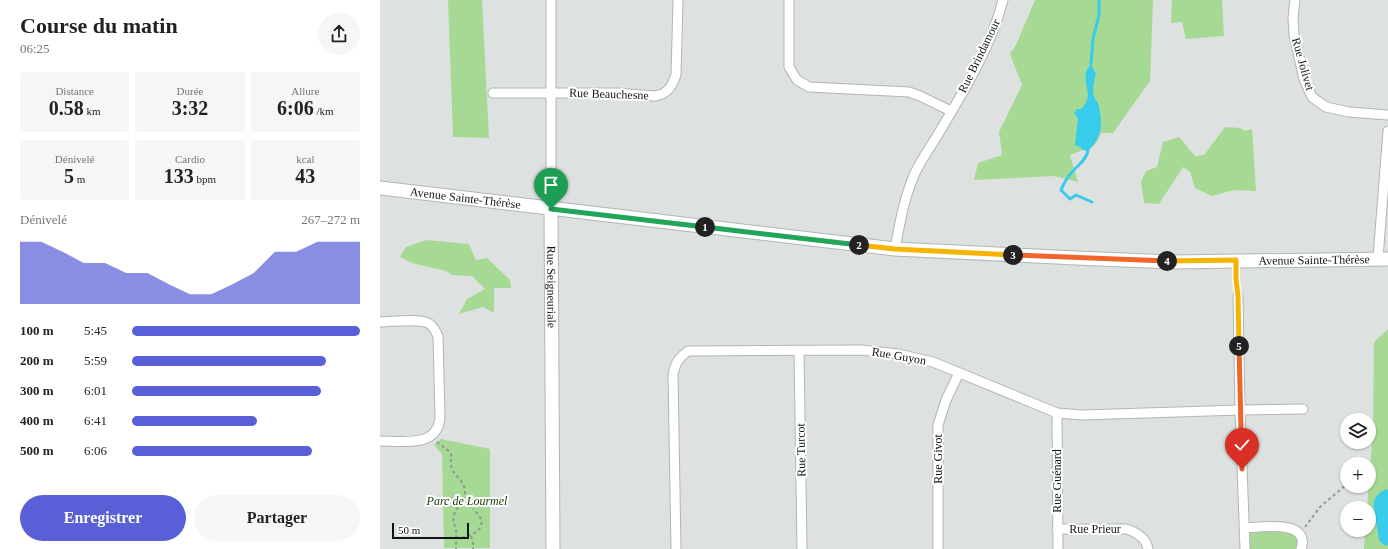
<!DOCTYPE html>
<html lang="fr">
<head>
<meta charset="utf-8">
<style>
  :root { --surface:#fff; --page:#f6f6f6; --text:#222; --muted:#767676; --accent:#585fd7 }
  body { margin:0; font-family:Georgia,serif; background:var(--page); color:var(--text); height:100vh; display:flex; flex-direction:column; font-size:15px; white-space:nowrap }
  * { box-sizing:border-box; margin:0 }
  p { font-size:13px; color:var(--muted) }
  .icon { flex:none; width:22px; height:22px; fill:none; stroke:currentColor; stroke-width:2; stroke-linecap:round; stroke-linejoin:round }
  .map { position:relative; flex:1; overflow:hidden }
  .sheet { display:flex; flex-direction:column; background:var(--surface); width:380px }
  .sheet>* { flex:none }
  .buttons { position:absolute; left:960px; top:413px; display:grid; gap:8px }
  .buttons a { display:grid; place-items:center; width:36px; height:36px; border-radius:50%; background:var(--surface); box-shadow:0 1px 3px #0004; font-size:20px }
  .scale { position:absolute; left:12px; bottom:10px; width:77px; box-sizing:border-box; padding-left:4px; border:2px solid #131514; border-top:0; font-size:11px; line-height:14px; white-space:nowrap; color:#131514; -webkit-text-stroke:3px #fff; paint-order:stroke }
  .pin { position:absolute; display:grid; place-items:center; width:34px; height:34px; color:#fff; margin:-41px -17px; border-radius:50% 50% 50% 0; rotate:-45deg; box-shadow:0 0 4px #0007 }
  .pin .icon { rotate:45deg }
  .km { position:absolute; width:20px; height:20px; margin:-10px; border-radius:50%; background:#222; color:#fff; font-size:11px; line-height:20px; text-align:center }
  .round { display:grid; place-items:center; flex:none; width:42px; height:42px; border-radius:21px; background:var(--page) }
  .overview { display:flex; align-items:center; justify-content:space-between; height:68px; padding:0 20px }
  h1 { font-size:22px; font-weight:800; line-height:30px }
  .metrics { display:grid; grid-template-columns:repeat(3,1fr); gap:6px; height:68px; padding:4px 20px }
  .metrics div { display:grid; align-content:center; border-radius:4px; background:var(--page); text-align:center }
  .metrics b { font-size:20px; font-weight:800 }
  .metrics small { font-size:11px; font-weight:400 }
  .metrics p { font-size:11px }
  .chart { height:112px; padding:8px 20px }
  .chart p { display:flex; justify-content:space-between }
  .chart svg { width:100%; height:72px; margin-top:4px; fill:var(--accent); opacity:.7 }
  .action { display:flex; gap:8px; margin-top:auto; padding:8px 20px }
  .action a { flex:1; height:46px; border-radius:24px; background:var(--accent); color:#fff; font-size:16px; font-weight:800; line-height:46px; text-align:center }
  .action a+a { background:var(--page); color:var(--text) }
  ul { padding:0 20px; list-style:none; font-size:13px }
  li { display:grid; grid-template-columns:64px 48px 1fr; align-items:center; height:30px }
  li i { height:10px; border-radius:5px; background:var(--accent) }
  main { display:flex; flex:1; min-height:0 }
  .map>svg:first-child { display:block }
  .green { fill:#a6d994 }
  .water { fill:#38cbec }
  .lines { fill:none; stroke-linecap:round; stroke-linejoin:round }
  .stream { stroke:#38cbec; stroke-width:3 }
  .river { stroke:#38cbec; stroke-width:19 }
  .street-casing { stroke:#b1b6b4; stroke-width:11 }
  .secondary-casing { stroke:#b1b6b4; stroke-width:15 }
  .path { stroke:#929694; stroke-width:2; stroke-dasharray:3 3; stroke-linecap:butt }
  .street { stroke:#fff; stroke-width:9 }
  .secondary { stroke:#fff; stroke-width:13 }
  .split-1-casing { stroke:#fff; stroke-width:8 }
  .split-2-casing { stroke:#fff; stroke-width:8 }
  .split-3-casing { stroke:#fff; stroke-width:8 }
  .split-4-casing { stroke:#fff; stroke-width:8 }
  .split-5-casing { stroke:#fff; stroke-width:8 }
  .split-6-casing { stroke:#fff; stroke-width:8 }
  .split-1 { stroke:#22a559; stroke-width:5 }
  .split-2 { stroke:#22a559; stroke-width:5 }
  .split-3 { stroke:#f5b400; stroke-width:5 }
  .split-4 { stroke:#f0652b; stroke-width:5 }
  .split-5 { stroke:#f5b400; stroke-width:5 }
  .split-6 { stroke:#f0652b; stroke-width:5 }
  .labels { text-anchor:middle; stroke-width:4; stroke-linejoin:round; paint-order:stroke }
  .street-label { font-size:12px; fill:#131514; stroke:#fff }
  .park-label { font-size:12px; font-style:italic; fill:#153c02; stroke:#fff }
</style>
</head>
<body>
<main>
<section class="sheet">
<div class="overview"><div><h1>Course du matin</h1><p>06:25</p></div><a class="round"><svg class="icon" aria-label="share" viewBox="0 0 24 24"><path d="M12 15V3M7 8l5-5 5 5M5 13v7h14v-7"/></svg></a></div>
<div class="metrics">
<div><p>Distance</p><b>0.58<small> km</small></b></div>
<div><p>Durée</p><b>3:32</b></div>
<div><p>Allure</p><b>6:06<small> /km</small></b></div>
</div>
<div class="metrics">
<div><p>Dénivelé</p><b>5<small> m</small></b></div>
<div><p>Cardio</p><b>133<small> bpm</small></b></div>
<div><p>kcal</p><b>43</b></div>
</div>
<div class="chart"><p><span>Dénivelé</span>267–272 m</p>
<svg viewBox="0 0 160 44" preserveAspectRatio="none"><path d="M0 44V6L10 6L20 12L30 19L40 19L50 25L60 25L70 32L80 38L90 38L100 32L110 25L120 12L130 12L140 6L150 6L160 6V44z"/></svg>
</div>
<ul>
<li><b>100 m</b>5:45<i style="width:100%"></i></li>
<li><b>200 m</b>5:59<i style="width:85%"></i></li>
<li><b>300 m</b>6:01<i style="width:83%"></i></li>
<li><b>400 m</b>6:41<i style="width:55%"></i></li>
<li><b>500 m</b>6:06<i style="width:79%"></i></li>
</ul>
<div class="action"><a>Enregistrer</a><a>Partager</a></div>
</section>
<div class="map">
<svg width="1008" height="549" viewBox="0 0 1008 549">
  <rect width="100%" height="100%" fill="#dde2e0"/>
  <g class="green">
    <polygon points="68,0 102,0 109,138 73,137"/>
    <polygon points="655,0 773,0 770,81 733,133 721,133 717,142 708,151 703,150 690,155 698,182 674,176 594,180 598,163 622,155 619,132 642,85 630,54 636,45"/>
    <polygon points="792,0 842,0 844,36 806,39 802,22 791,23"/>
    <polygon points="845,127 860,128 865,131 872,129 876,191 854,190 832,196 815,188 810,172 803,167 779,204 764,203 761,182 766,171 777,167 783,142 799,137 815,156 824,155"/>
    <polygon points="46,240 89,244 96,260 107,258 130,280 131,288 114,288 114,313 103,307 79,314 87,299 105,289 92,276 72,275 66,271 32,263 20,257 26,247"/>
    <polygon points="1008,329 1008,549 984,549 985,530 989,530 989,508 987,508 993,429 994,342"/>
    <polygon points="61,439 110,449 110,548 64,548 62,454 54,445"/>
    <polygon points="900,526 919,534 921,549 865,549 865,528"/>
  </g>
  <path class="water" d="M 711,64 L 716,74 C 714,81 711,91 715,99 C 717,102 719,104 719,107 C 723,127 722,137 708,151 L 703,150 L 700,147 L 695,145 L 698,118 L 694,113 L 697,109 L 701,109 C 715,96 703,87 706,72 C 707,70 709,66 711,64 Z"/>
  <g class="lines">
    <g class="stream">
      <polyline points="711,64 713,39 719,15 719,0"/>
      <path d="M 708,151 C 705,161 700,163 693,171 C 687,177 684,183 681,190 L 690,199 L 696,195 L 712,202"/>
    </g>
    <polyline class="river" points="1008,499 1006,500 1003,504 1008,536"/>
    <defs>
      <g id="street">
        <polyline points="171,0 171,209"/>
        <polyline points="409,0 409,67 417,80 429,87 529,92 540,96 571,111"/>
        <polyline points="915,0 913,18 914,35 924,79 932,97 946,107 969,112 1008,115"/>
        <path d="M 113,93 L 237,93 L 275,96 C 288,94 292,86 296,75 L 298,0"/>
        <path d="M 515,249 C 520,222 524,198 535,173 C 542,158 552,145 560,131 C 584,91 612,45 623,0"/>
        <polyline points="998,258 1008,131"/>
        <polyline points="858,296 860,410 865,549"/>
        <path d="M 0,322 C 13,322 37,318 48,323 C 54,326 55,331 58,336 L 60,417 C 58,448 23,441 0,441"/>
        <polyline points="419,351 422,549"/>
        <polyline points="677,413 678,549"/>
        <path d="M 865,528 C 880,527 931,519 921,549"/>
        <path d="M 677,529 L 746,529 C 756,532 766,537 768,549"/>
        <path d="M 296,549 L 293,374 C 296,362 298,359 308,351 L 481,350 L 518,354 L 553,362 L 677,413 L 702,415 L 860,410 L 923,409"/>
        <polyline points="558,549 558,425 566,400 579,373"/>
      </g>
      <g id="secondary">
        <path id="s1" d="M 0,188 L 515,249 L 696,258 L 792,262 L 1008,259"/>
        <path id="s2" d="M 171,209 L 173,549"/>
      </g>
    </defs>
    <use href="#street" class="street-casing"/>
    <use href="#secondary" class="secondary-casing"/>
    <g class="path">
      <polyline points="856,272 857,287"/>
      <path d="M 57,442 L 70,452 L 72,457 C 66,472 83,477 85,490 C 86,503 77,505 74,515 C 72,521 75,525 76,530 C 77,536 76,543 76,549"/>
      <polyline points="989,481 993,482"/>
      <polyline points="925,527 940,507 967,484"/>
      <polyline points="91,536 93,542 93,549"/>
      <path d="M 76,538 C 94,537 113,526 93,509"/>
    </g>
    <use href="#street" class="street"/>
    <use href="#secondary" class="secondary"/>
  </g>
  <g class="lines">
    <defs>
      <polyline id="split-1" points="171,209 325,227"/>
      <polyline id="split-2" points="325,227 479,245"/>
      <polyline id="split-3" points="479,245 515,249 633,255"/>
      <polyline id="split-4" points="633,255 787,261"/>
      <polyline id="split-5" points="787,261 856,260 856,279 858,296 859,346"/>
      <polyline id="split-6" points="859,346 862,469"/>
    </defs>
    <use href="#split-1" class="split-1-casing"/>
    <use href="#split-2" class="split-2-casing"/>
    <use href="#split-3" class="split-3-casing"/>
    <use href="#split-4" class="split-4-casing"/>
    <use href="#split-5" class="split-5-casing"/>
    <use href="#split-6" class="split-6-casing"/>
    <use href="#split-1" class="split-1"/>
    <use href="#split-2" class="split-2"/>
    <use href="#split-3" class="split-3"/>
    <use href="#split-4" class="split-4"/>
    <use href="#split-5" class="split-5"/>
    <use href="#split-6" class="split-6"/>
  </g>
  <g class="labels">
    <g class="street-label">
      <text transform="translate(599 56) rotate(-64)" y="4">Rue Brindamour</text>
      <text transform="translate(923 64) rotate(74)" y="4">Rue Jolivet</text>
      <text transform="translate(229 94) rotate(2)" y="4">Rue Beauchesne</text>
      <text dy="4" stroke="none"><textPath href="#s1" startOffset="86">Avenue Sainte-Thérèse</textPath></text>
      <text dy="4" stroke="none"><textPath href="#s1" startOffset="938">Avenue Sainte-Thérèse</textPath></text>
      <text dy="4" stroke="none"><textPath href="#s2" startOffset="78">Rue Seigneuriale</textPath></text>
      <text transform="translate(519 356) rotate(10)" y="4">Rue Guyon</text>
      <text transform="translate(421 450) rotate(-91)" y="4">Rue Turcot</text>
      <text transform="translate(558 459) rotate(-90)" y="4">Rue Givot</text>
      <text transform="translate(677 481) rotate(-90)" y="4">Rue Guénard</text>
      <text x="715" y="533">Rue Prieur</text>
    </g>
    <g class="park-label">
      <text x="87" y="505">Parc de Lourmel</text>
    </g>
  </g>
</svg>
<div class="buttons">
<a><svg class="icon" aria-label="layers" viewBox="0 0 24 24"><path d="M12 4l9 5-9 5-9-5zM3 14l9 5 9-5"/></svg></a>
<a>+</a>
<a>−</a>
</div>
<div class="scale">50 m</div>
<div class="pin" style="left:171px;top:209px;background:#1e9e55"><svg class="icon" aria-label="arrive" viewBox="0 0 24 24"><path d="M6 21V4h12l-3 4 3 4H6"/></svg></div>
<div class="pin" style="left:862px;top:469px;background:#d93025"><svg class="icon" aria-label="check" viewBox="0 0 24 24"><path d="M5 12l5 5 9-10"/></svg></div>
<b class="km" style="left:325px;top:227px">1</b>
<b class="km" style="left:479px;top:245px">2</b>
<b class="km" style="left:633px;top:255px">3</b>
<b class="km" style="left:787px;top:261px">4</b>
<b class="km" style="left:859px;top:346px">5</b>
</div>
</main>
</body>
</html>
